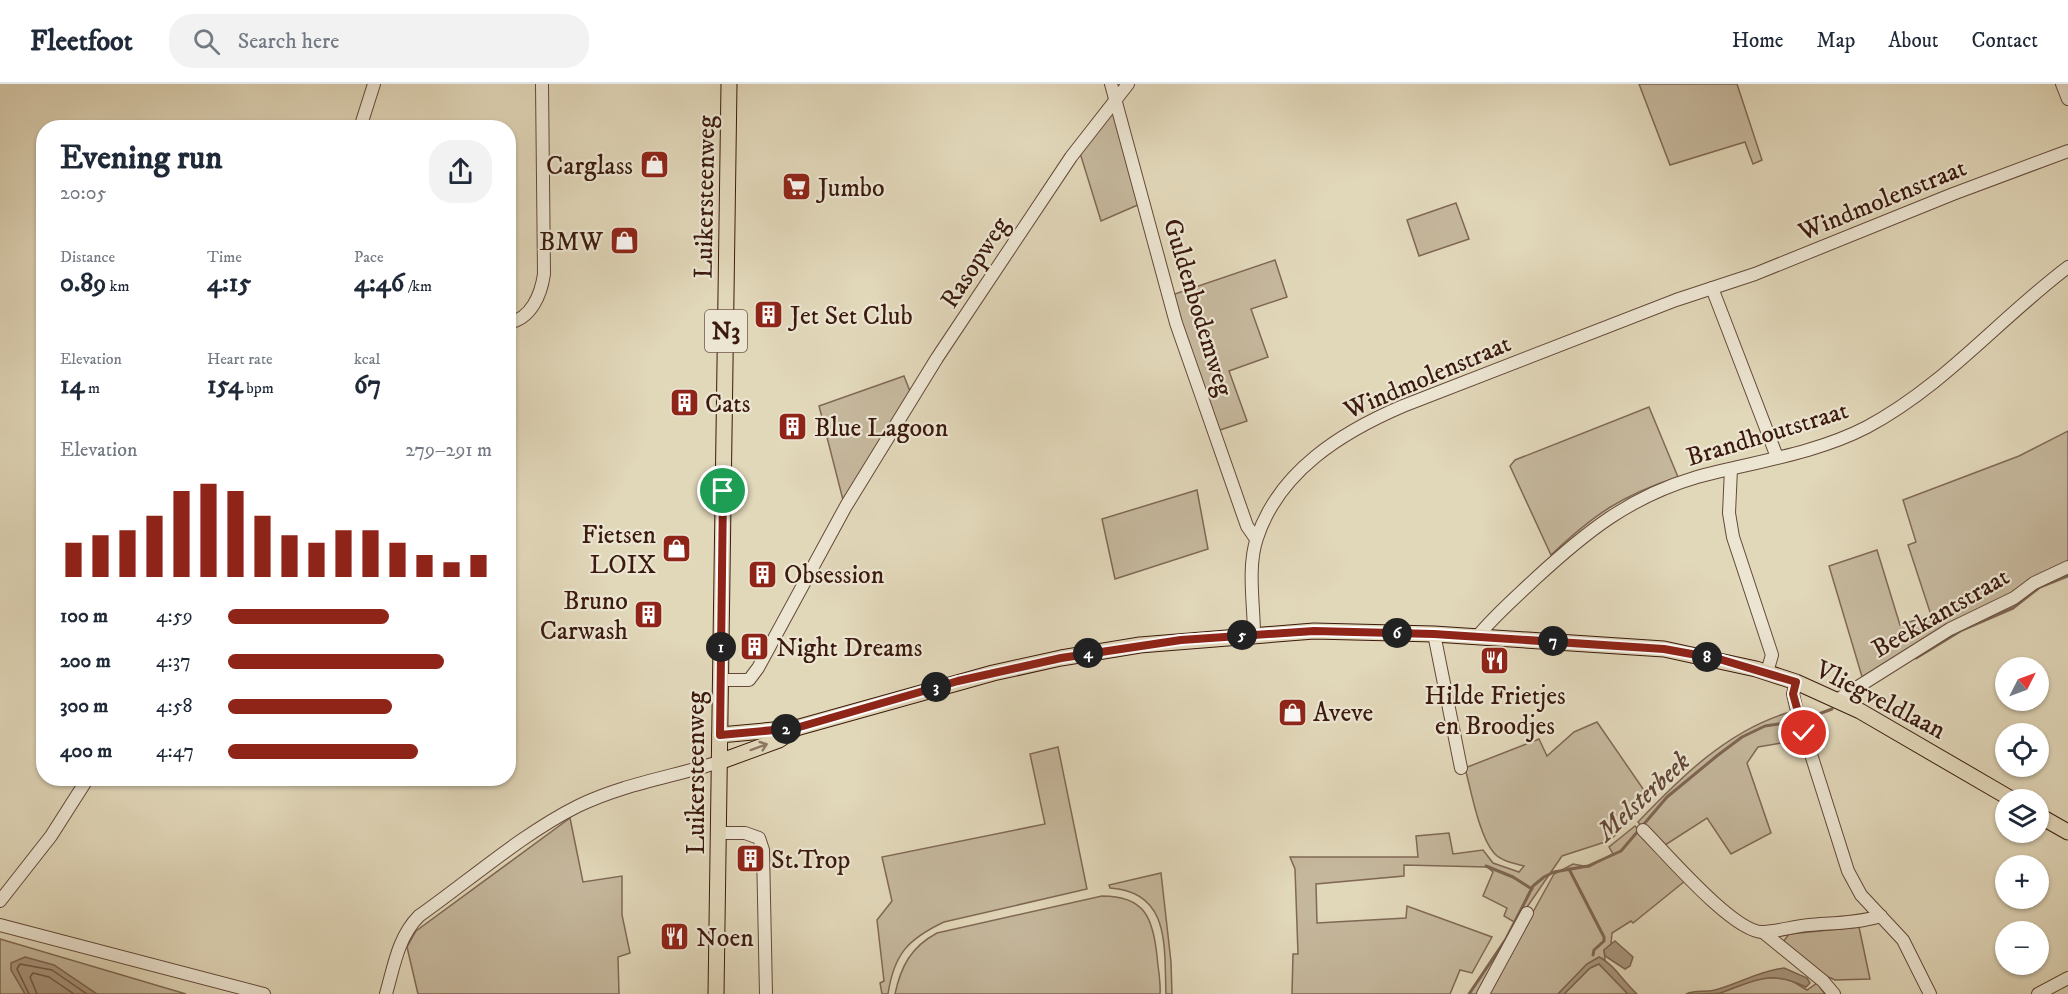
<!DOCTYPE html>
<html lang="en">
<head>
<meta charset="utf-8">
<style>
  :root { --surface:#fff; --page:#f2f2f3; --text:#1f2937; --muted:#747a83; --line:#e0e1e3; --accent:#8f2418 }
  body { margin:0; font-family:"IM FELL DW Pica",serif; background:var(--page); color:var(--text); height:100vh; display:flex; flex-direction:column; font-size:22px; white-space:nowrap }
  * { box-sizing:border-box; margin:0 }
  p { font-size:20px; color:var(--muted) }
  .icon { flex:none; width:33px; height:33px; fill:none; stroke:currentColor; stroke-width:2; stroke-linecap:round; stroke-linejoin:round }
  .map { position:relative; flex:1; overflow:hidden }
  .drawer { position:absolute; left:36px; top:36px; width:480px; height:666px; display:flex; flex-direction:column; background:var(--surface); border-radius:24px; box-shadow:0 2px 4px #0004 }
  .drawer>* { flex:none }
  .needle { width:39px; rotate:48deg }
  .buttons { position:absolute; left:1995px; top:573px; display:grid; gap:12px }
  .buttons a { display:grid; place-items:center; width:54px; height:54px; border-radius:50%; background:var(--surface); box-shadow:0 2px 4px #0004; font-size:30px }
  .pin { position:absolute; display:grid; place-items:center; width:51px; height:51px; color:#fff; margin:-26px; border:3px solid #fff; border-radius:50%; box-shadow:0 2px 6px #0007 }
  .km { position:absolute; width:30px; height:30px; margin:-15px; border-radius:50%; background:#222; color:#fff; font-size:16px; line-height:30px; text-align:center }
  .round { display:grid; place-items:center; flex:none; width:63px; height:63px; border-radius:24px; background:var(--page) }
  .overview { display:flex; align-items:center; justify-content:space-between; height:102px; padding:0 24px }
  h1 { font-size:33px; font-weight:700; line-height:45px }
  .stats { display:grid; grid-template-columns:repeat(3,1fr); gap:9px; height:102px; padding:6px 24px }
  .stats div { display:grid; align-content:center }
  .stats b { font-size:26px; font-weight:700 }
  .stats small { font-size:16px; font-weight:400 }
  .stats p { font-size:16px }
  .chart { height:168px; padding:12px 24px }
  .chart p { display:flex; justify-content:space-between }
  .chart svg { width:100%; height:108px; margin-top:6px; stroke:var(--accent); stroke-width:6 }
  ul { padding:0 24px; list-style:none; font-size:20px }
  li { display:grid; grid-template-columns:96px 72px 1fr; align-items:center; height:45px }
  li i { height:15px; border-radius:8px; background:var(--accent) }
  header { display:flex; align-items:center; gap:36px; box-sizing:border-box; height:84px; padding:0 30px; background:var(--surface); border-bottom:2px solid var(--line) }
  header strong { font-size:28px }
  nav { display:flex; gap:33px; margin-inline-start:auto; font-size:21px }
  .search { width:420px; height:54px; background:var(--page); display:flex; align-items:center; gap:15px; box-sizing:border-box; padding:0 21px; border-radius:24px; color:var(--muted); font-size:22px }
  .map>svg:first-child { display:block }
  .green { fill:#c5b79c; stroke:#806855; stroke-width:1.5 }
  .water { fill:#a9977f; stroke:#7d6552; stroke-width:1.5 }
  .lines { fill:none; stroke-linecap:round; stroke-linejoin:round }
  .shore { stroke:#725846; stroke-width:1.5 }
  .stream { stroke:#7d6552; stroke-width:3 }
  .minor-casing { stroke:#644939; stroke-width:14 }
  .major-casing { stroke:#3b1a0e; stroke-width:17 }
  .minor { stroke:#ece5d2; stroke-width:12 }
  .major { stroke:#e1d7b9; stroke-width:15 }
  .oneway { stroke:#8e7864 }
  .route-casing { stroke:#fff; stroke-width:12 }
  .route { stroke:#8f2418; stroke-width:8 }
  .labels { text-anchor:middle; stroke-width:4.5; stroke-linejoin:round; paint-order:stroke }
  .shield { fill:#ece5d2; stroke:#705749; stroke-width:1.5 }
  .shield-label { font-size:24px; font-weight:bold; fill:#3b1a0e }
  .poi-label { font-size:26px; fill:#3b1a0e; stroke:#ece5d2; text-anchor:start }
  .street-label { font-size:26px; fill:#3b1a0e; stroke:#ece5d2 }
  .water-label { font-size:27px; font-style:italic; fill:#624636; stroke:#ece5d2 }
</style>
</head>
<body>
<header>
<strong>Fleetfoot</strong>
<div class="search"><svg class="icon" aria-label="search" viewBox="0 0 24 24"><circle cx="10" cy="10" r="6"/><path d="M15 15l6 6"/></svg>Search here</div>
<nav><a>Home</a><a>Map</a><a>About</a><a>Contact</a></nav>
</header>
<div class="map">
<svg width="2068" height="910" viewBox="0 0 2068 910">
  <rect width="100%" height="100%" fill="#e1d7b9"/>
  <filter id="stains"><feTurbulence type="fractalNoise" baseFrequency=".00333" numOctaves="4"/><feColorMatrix values="0 0 0 0 .2 0 0 0 0 .09 0 0 0 0 .02 0 0 0 .5 -.17"/></filter>
  <radialGradient id="worn" r=".72"><stop offset=".6" stop-color="#630" stop-opacity="0"/><stop offset="1" stop-color="#630" stop-opacity=".3"/></radialGradient>
  <g class="green">
    <polygon points="1639,0 1737,0 1762,76 1753,80 1745,58 1670,81"/>
    <polygon points="1114,22 1140,120 1101,137 1080,69"/>
    <polygon points="1456,119 1469,155 1419,172 1407,136"/>
    <polygon points="1275,176 1287,213 1251,225 1268,273 1229,287 1247,337 1217,347 1172,211"/>
    <polygon points="904,292 911,310 843,416 819,322"/>
    <path d="M 1649,323 L 1678,393 C 1622,411 1593,431 1551,471 L 1510,382 L 1515,376 Z"/>
    <polygon points="2068,347 2068,480 1863,596 1829,482 1877,466 1900,541 1931,531 1908,461 1916,458 1903,416 2019,372"/>
    <polygon points="1197,406 1208,465 1115,495 1102,435"/>
    <path d="M 1790,628 L 1793,631 L 1799,656 L 1758,663 L 1747,679 L 1771,749 L 1731,770 L 1707,734 L 1662,763 L 1638,738 C 1681,693 1728,646 1790,628 Z"/>
    <path d="M 1597,638 L 1650,715 L 1617,750 L 1608,757 L 1562,772 L 1516,839 L 1479,910 L 1469,910 L 1516,839 L 1504,832 L 1507,824 L 1483,812 L 1493,788 L 1487,783 L 1404,781 L 1404,792 L 1316,800 L 1317,839 L 1406,834 L 1407,822 L 1492,853 L 1472,889 L 1460,886 L 1450,910 L 1292,910 L 1293,870 L 1298,870 L 1295,785 L 1290,773 L 1418,773 L 1416,752 L 1449,749 L 1453,770 L 1483,766 L 1493,779 L 1519,788 L 1524,782 C 1513,779 1501,777 1494,769 C 1479,752 1471,706 1465,684 L 1539,655 L 1547,672 L 1574,648 Z"/>
    <path d="M 1058,663 L 1087,805 L 944,838 C 908,855 894,870 888,910 L 882,910 L 880,899 L 884,897 L 877,836 L 892,817 L 882,773 L 1045,740 L 1030,670 Z"/>
    <polygon points="570,734 583,798 622,792 622,831 630,869 618,873 619,910 418,910 407,863 416,847"/>
    <polygon points="1635,742 1685,797 1633,839 1631,837 1612,849 1611,860 1604,866 1605,876 1599,873 1587,880 1558,910 1488,910 1554,790 1573,780 1589,783 1613,770 1609,763"/>
    <path d="M 1161,789 L 1171,878 L 1172,910 L 1166,910 C 1164,863 1171,808 1110,804 L 1109,801 Z"/>
    <path d="M 1102,812 C 1145,812 1153,834 1157,872 C 1158,885 1161,898 1160,910 L 895,910 C 901,882 911,863 937,849 Z"/>
    <polygon points="1859,843 1870,895 1835,896 1824,891 1783,858 1789,850"/>
    <polygon points="0,855 186,910 0,910"/>
    <polygon points="1599,880 1628,910 1564,910 1590,884"/>
    <polygon points="1762,893 1789,895 1807,906 1817,899 1825,910 1718,910"/>
  </g>
  <g class="water">
    <polygon points="1615,857 1633,873 1630,882 1625,885 1605,872 1604,866"/>
    <polygon points="25,873 54,881 97,910 25,910 11,886 11,879"/>
    <path d="M 1599,873 C 1614,880 1624,899 1637,910 L 1628,910 L 1599,880 L 1590,884 L 1564,910 L 1558,910 L 1587,880 Z"/>
    <path d="M 1784,884 L 1807,894 L 1810,899 L 1806,903 C 1770,885 1754,897 1720,909 C 1710,910 1696,910 1686,910 C 1697,905 1704,909 1715,906 C 1738,900 1759,887 1784,884 Z"/>
  </g>
  <g class="lines">
    <g class="shore">
      <polyline points="29,910 17,885 20,880 52,886 87,910"/>
      <polyline points="37,910 30,893 33,889 49,893 74,910"/>
    </g>
    <g class="stream">
      <polyline points="1916,574 1962,546 2013,524 2040,503 2068,492"/>
      <polyline points="1808,634 1832,625"/>
      <polyline points="1486,782 1513,793 1532,805"/>
      <polyline points="1569,785 1604,853 1604,857 1594,866 1593,871"/>
      <polyline points="1469,910 1506,855 1533,802 1544,793 1554,788 1588,782 1621,767 1667,713 1718,671 1742,653 1765,642 1792,638"/>
    </g>
    <defs>
      <g id="minor">
        <polyline points="1111,0 1176,239 1247,442 1256,455"/>
        <polyline points="2062,0 2068,15"/>
        <polyline points="360,44 374,0"/>
        <polyline points="1712,204 1777,373"/>
        <path d="M 508,239 C 531,235 541,211 544,190 L 542,0"/>
        <polyline points="1731,385 1729,429 1733,453 1772,571 1767,588"/>
        <polyline points="1434,550 1461,684"/>
        <path d="M 1254,551 C 1254,521 1247,483 1257,454 C 1279,387 1342,348 1403,322 L 1676,216 L 1755,190 L 1953,110 L 2068,67"/>
        <path d="M 1477,553 C 1494,532 1515,514 1535,495 C 1586,448 1629,413 1697,393 C 1753,378 1815,370 1867,343 C 1944,302 1999,235 2068,183"/>
        <polyline points="720,596 749,596 758,584 846,422 937,274 1071,73 1128,0"/>
        <polyline points="1796,598 1793,610 1796,623 1848,787 1861,811 1903,856 1930,910"/>
        <polyline points="1837,616 1950,545 2014,514 2034,499 2068,483"/>
        <path d="M 1643,746 C 1666,769 1734,849 1763,848 C 1777,848 1794,842 1809,841 C 1833,839 1858,839 1881,832"/>
        <polyline points="719,749 745,749 759,754 763,766 766,910"/>
        <polyline points="0,817 51,752 88,694"/>
        <polyline points="0,841 264,910"/>
        <polyline points="1763,848 1823,897 1834,910"/>
        <path d="M 386,910 C 394,882 398,853 419,832 C 470,796 522,750 578,722 C 623,700 672,693 719,678"/>
        <polyline points="1483,910 1527,829"/>
        <polyline points="2038,910 2068,894"/>
      </g>
      <g id="major">
        <polyline points="720,651 796,644 993,589 1061,574 1140,561 1314,547 1434,550 1664,565 1756,585 1796,598 1860,627 2013,716"/>
        <polyline points="719,678 779,656 794,646"/>
        <polyline points="2038,731 2068,748"/>
        <polyline points="716,910 729,0"/>
      </g>
    </defs>
    <use href="#minor" class="minor-casing"/>
    <use href="#major" class="major-casing"/>
    <use href="#minor" class="minor"/>
    <use href="#major" class="major"/>
  </g>
  <defs><path id="oneway-shaft" d="M-6 0H5M1.5-3L5.5 0L1.5 3" fill="none" stroke-width="1.6" stroke-linecap="round" stroke-linejoin="round" transform="scale(1.5)"/></defs>
  <use class="oneway" href="#oneway-shaft" transform="translate(759 663) rotate(-20)"/>
  <g class="lines">
    <defs>
      <polyline id="route" points="723,407 720,651 796,644 958,597 1061,574 1181,556 1314,547 1434,550 1664,565 1719,575 1796,598 1793,610 1804,649"/>
    </defs>
    <use href="#route" class="route-casing"/>
    <use href="#route" class="route"/>
  </g>
  <defs>
    <symbol id="shop-square" viewBox="-11 -11 22 22"><rect x="-9" y="-9" width="18" height="18" rx="4" fill="#8f2418" stroke="#ece5d2"/><path d="M-5-2.5h2.3a2.7 3.5 0 0 1 5.4 0H5L5.5 6h-11ZM-1.5-2.5h3a1.5 2.3 0 0 0-3 0Z" fill="#fff"/></symbol>
    <symbol id="supermarket-square" viewBox="-11 -11 22 22"><rect x="-9" y="-9" width="18" height="18" rx="4" fill="#8f2418" stroke="#ece5d2"/><path d="M-6-5.5h2.5l.6 2H6L4.5 2H-2.5L-4.4-4H-6ZM-1.5 3.2a1.3 1.3 0 1 0 .1 0ZM3 3.2a1.3 1.3 0 1 0 .1 0Z" fill="#fff"/></symbol>
    <symbol id="building-square" viewBox="-11 -11 22 22"><rect x="-9" y="-9" width="18" height="18" rx="4" fill="#8f2418" stroke="#ece5d2"/><path d="M-4-6H4V6H1V3H-1V6H-4ZM-2.5-4.3h1.7v1.8h-1.7ZM.8-4.3h1.7v1.8H.8ZM-2.5-1h1.7V.8h-1.7ZM.8-1h1.7V.8H.8Z" fill="#fff"/></symbol>
    <symbol id="restaurant-square" viewBox="-11 -11 22 22"><rect x="-9" y="-9" width="18" height="18" rx="4" fill="#8f2418" stroke="#ece5d2"/><path d="M-5-6h1v4h1v-4h1v4h1v-4h1v5L-1.5 .5V6h-2V.5L-5-1ZM5-6V6H3V1.5H1.5Q1.5-4 5-6Z" fill="#fff"/></symbol>
  </defs>
  <g fill-rule="evenodd">
    <use href="#shop-square" x="638" y="64" width="33" height="33"/>
    <use href="#supermarket-square" x="780" y="86" width="33" height="33"/>
    <use href="#shop-square" x="608" y="140" width="33" height="33"/>
    <use href="#building-square" x="752" y="214" width="33" height="33"/>
    <use href="#building-square" x="668" y="302" width="33" height="33"/>
    <use href="#building-square" x="776" y="326" width="33" height="33"/>
    <use href="#shop-square" x="660" y="448" width="33" height="33"/>
    <use href="#building-square" x="746" y="474" width="33" height="33"/>
    <use href="#building-square" x="632" y="514" width="33" height="33"/>
    <use href="#building-square" x="738" y="546" width="33" height="33"/>
    <use href="#restaurant-square" x="1478" y="560" width="33" height="33"/>
    <use href="#shop-square" x="1276" y="612" width="33" height="33"/>
    <use href="#building-square" x="734" y="758" width="33" height="33"/>
    <use href="#restaurant-square" x="658" y="836" width="33" height="33"/>
  </g>
  <g class="labels">
    <rect class="shield" x="705" y="226" width="42" height="42" rx="4.5"/>
    <g class="shield-label">
      <text x="726" y="255">N3</text>
    </g>
    <g class="poi-label">
      <text x="633" y="90" text-anchor="end">Carglass</text>
      <text x="818" y="112">Jumbo</text>
      <text x="603" y="166" text-anchor="end">BMW</text>
      <text x="790" y="240">Jet Set Club</text>
      <text x="705" y="328">Cats</text>
      <text x="814" y="352">Blue Lagoon</text>
      <text x="656" y="459" text-anchor="end">Fietsen<tspan x="656" dy="30">LOIX</tspan></text>
      <text x="784" y="499">Obsession</text>
      <text x="628" y="525" text-anchor="end">Bruno<tspan x="628" dy="30">Carwash</tspan></text>
      <text x="776" y="572">Night Dreams</text>
      <text x="1495" y="620" text-anchor="middle">Hilde Frietjes<tspan x="1495" dy="30">en Broodjes</tspan></text>
      <text x="1313" y="637">Aveve</text>
      <text x="771" y="784">St.Trop</text>
      <text x="696" y="862">Noen</text>
    </g>
    <g class="street-label">
      <text transform="translate(704 113) rotate(-89)" y="9">Luikersteenweg</text>
      <text transform="translate(1882 115) rotate(-22)" y="9">Windmolenstraat</text>
      <text transform="translate(974 178) rotate(-57)" y="9">Rasopweg</text>
      <text transform="translate(1199 223) rotate(73)" y="9">Guldenbodemweg</text>
      <text transform="translate(1427 292) rotate(-23)" y="9">Windmolenstraat</text>
      <text transform="translate(1767 349) rotate(-17)" y="9">Brandhoutstraat</text>
      <text transform="translate(1940 528) rotate(-30)" y="9">Beekkantstraat</text>
      <text transform="translate(1881 615) rotate(27)" y="9">Vliegveldlaan</text>
      <text transform="translate(695 689) rotate(-90)" y="9">Luikersteenweg</text>
    </g>
    <g class="water-label">
      <text transform="translate(1643 712) rotate(-43)" y="9">Melsterbeek</text>
    </g>
  </g>
  <rect width="100%" height="100%" filter="url(#stains)"/>
  <rect width="100%" height="100%" fill="url(#worn)"/>
</svg>
<div class="buttons">
<a><svg class="needle" viewBox="-14 -14 28 28"><path d="M0-13l5 13h-10z" fill="#e53935"/><path d="M0 13l5-13h-10z" fill="#747a83"/></svg></a>
<a><svg class="icon" aria-label="locate" viewBox="0 0 24 24"><circle cx="12" cy="12" r="6"/><path d="M12 2v4M12 18v4M2 12h4M18 12h4"/></svg></a>
<a><svg class="icon" aria-label="layers" viewBox="0 0 24 24"><path d="M12 4l9 5-9 5-9-5zM3 14l9 5 9-5"/></svg></a>
<a>+</a>
<a>−</a>
</div>
<div class="pin" style="left:723px;top:407px;background:#1e9e55"><svg class="icon" aria-label="arrive" viewBox="0 0 24 24"><path d="M6 21V4h12l-3 4 3 4H6"/></svg></div>
<div class="pin" style="left:1804px;top:649px;background:#d93025"><svg class="icon" aria-label="check" viewBox="0 0 24 24"><path d="M5 12l5 5 9-10"/></svg></div>
<b class="km" style="left:721px;top:563px">1</b>
<b class="km" style="left:786px;top:645px">2</b>
<b class="km" style="left:936px;top:603px">3</b>
<b class="km" style="left:1088px;top:569px">4</b>
<b class="km" style="left:1242px;top:551px">5</b>
<b class="km" style="left:1397px;top:549px">6</b>
<b class="km" style="left:1553px;top:557px">7</b>
<b class="km" style="left:1707px;top:573px">8</b>
<section class="drawer">
<div class="overview"><div><h1>Evening run</h1><p>20:05</p></div><a class="round"><svg class="icon" aria-label="share" viewBox="0 0 24 24"><path d="M12 15V3M7 8l5-5 5 5M5 13v7h14v-7"/></svg></a></div>
<div class="stats">
<div><p>Distance</p><b>0.89<small> km</small></b></div>
<div><p>Time</p><b>4:15</b></div>
<div><p>Pace</p><b>4:46<small> /km</small></b></div>
</div>
<div class="stats">
<div><p>Elevation</p><b>14<small> m</small></b></div>
<div><p>Heart rate</p><b>154<small> bpm</small></b></div>
<div><p>kcal</p><b>67</b></div>
</div>
<div class="chart"><p><span>Elevation</span>279–291 m</p>
<svg viewBox="0 0 160 44" preserveAspectRatio="none"><path d="M5 44V30M15 44V27M25 44V25M35 44V19M45 44V9M55 44V6M65 44V9M75 44V19M85 44V27M95 44V30M105 44V25M115 44V25M125 44V30M135 44V35M145 44V38M155 44V35"/></svg>
</div>
<ul>
<li><b>100 m</b>4:59<i style="width:61%"></i></li>
<li><b>200 m</b>4:37<i style="width:82%"></i></li>
<li><b>300 m</b>4:58<i style="width:62%"></i></li>
<li><b>400 m</b>4:47<i style="width:72%"></i></li>
</ul>
</section>
</div>
</body>
</html>
